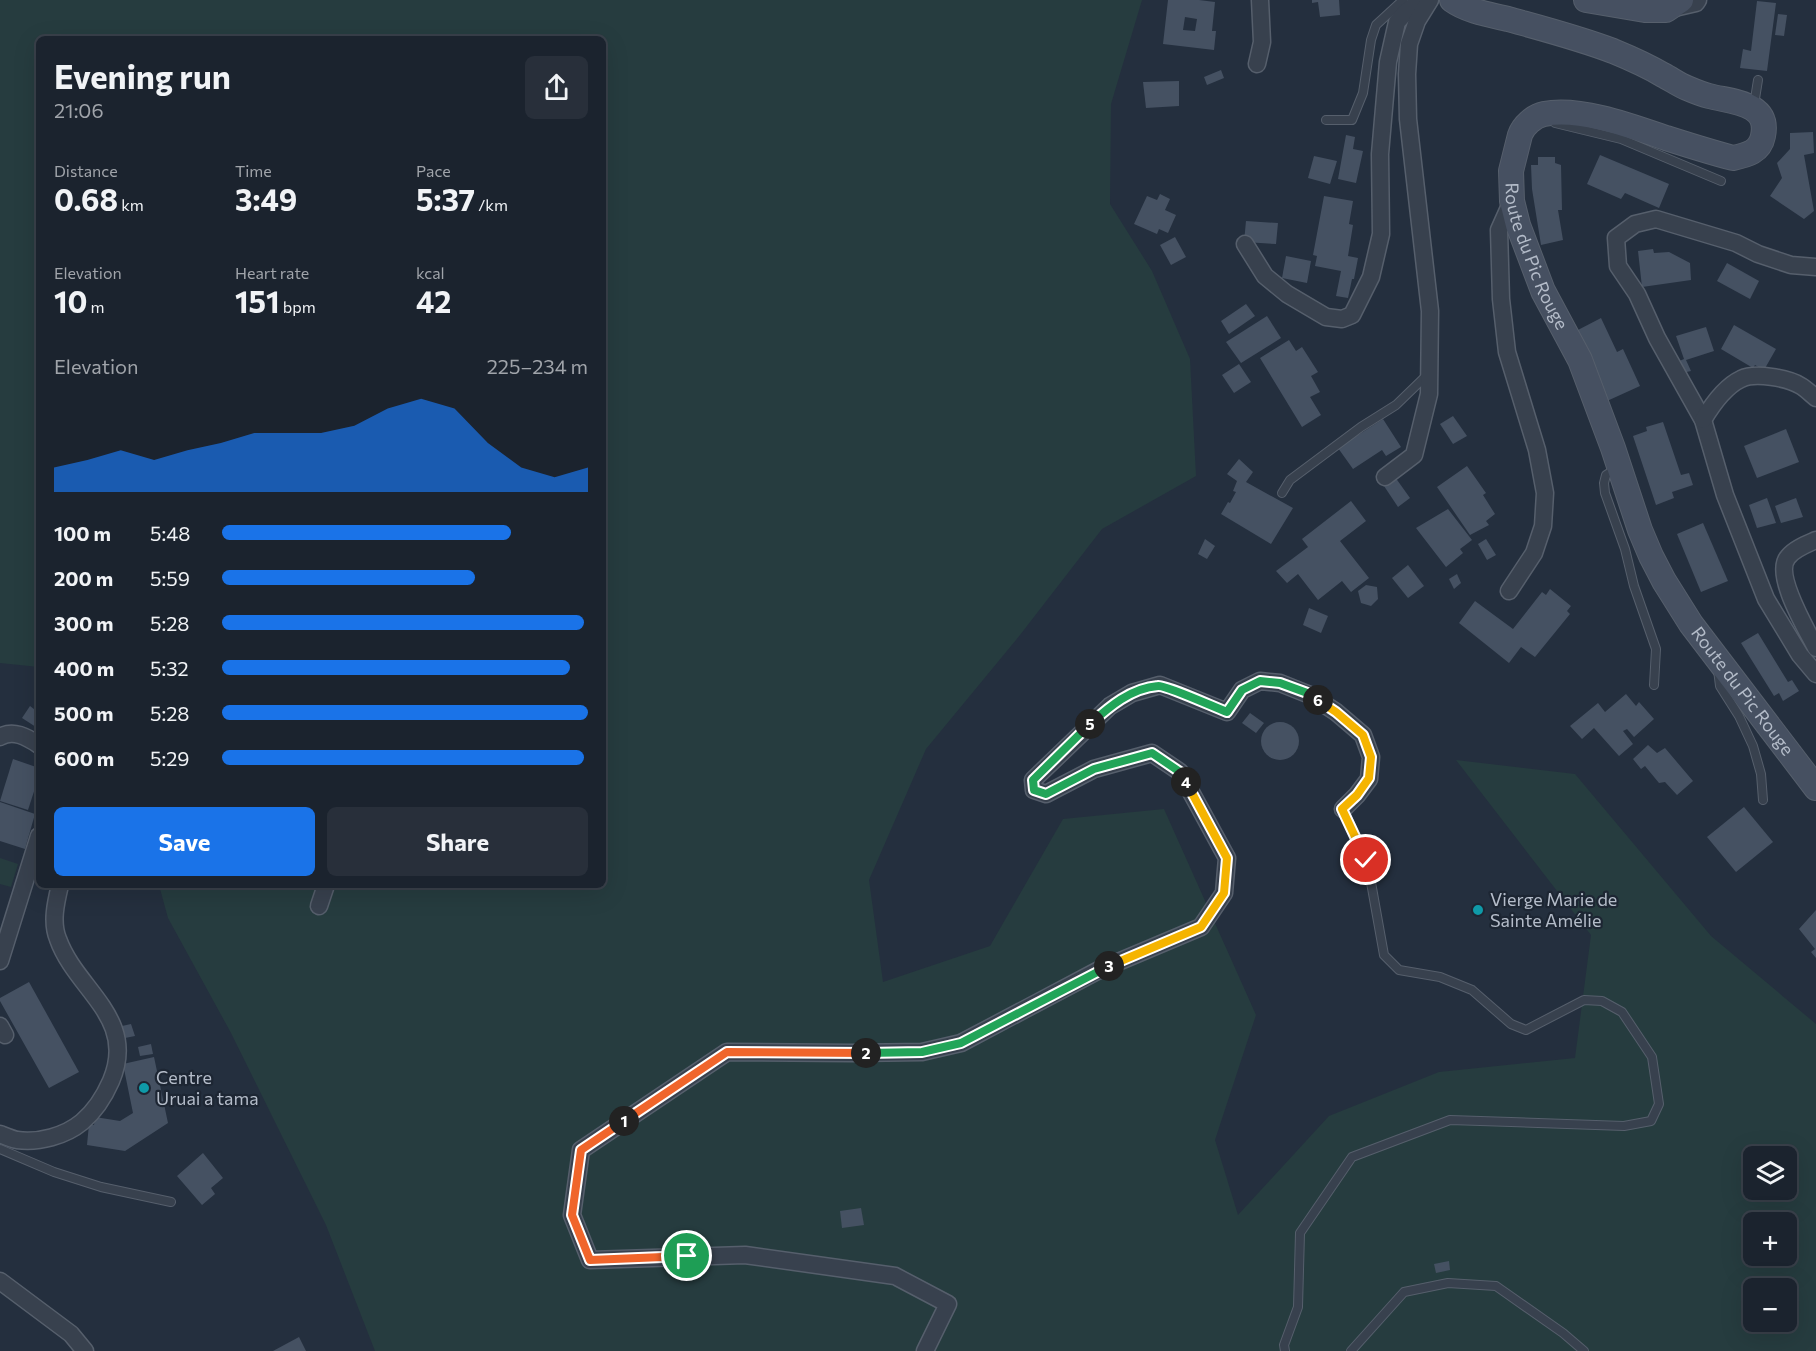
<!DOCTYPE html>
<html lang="en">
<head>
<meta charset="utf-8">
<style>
  :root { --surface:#1b232e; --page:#282f3a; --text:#f1f3f6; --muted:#a0a4aa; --line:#39404a; --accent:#1a73e8 }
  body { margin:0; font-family:Commissioner,sans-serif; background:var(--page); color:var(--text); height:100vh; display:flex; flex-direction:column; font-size:22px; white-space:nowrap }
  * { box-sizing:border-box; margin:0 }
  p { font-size:20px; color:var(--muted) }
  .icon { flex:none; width:33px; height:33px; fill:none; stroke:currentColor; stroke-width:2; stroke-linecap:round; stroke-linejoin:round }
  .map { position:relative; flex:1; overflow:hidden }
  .panel { position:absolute; left:36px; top:36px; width:570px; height:852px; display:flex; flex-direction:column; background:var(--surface); border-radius:9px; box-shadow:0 6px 24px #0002,0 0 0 2px var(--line) }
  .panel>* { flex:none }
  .fabs { position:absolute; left:1743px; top:1146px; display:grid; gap:12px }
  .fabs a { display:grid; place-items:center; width:54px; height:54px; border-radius:9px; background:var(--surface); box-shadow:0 6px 24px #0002,0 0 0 2px var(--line); font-size:30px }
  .pin { position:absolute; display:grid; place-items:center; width:51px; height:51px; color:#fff; margin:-26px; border:3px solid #fff; border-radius:50%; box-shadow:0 2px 6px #0007 }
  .km { position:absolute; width:30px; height:30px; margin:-15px; border-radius:50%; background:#222; color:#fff; font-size:16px; line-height:30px; text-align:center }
  .round { display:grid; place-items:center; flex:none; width:63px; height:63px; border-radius:9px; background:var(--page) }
  .head { display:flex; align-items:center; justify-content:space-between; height:102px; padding:0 18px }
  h1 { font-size:33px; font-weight:700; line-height:45px }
  .stats { display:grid; grid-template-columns:repeat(3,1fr); gap:9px; height:102px; padding:6px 18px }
  .stats div { display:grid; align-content:center }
  .stats b { font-size:30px; font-weight:700 }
  .stats small { font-size:16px; font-weight:400 }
  .stats p { font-size:16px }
  .chart { height:168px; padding:12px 18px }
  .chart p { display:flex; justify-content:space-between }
  .chart svg { width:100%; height:108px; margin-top:6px; fill:var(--accent); opacity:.7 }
  .cta { display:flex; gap:12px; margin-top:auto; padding:12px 18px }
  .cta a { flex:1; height:69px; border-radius:9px; background:var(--accent); color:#fff; font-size:24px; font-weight:700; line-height:69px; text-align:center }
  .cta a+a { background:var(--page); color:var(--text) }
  ul { padding:0 18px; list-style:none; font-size:20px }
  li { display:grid; grid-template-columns:96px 72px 1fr; align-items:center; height:45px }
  li i { height:15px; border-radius:8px; background:var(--accent) }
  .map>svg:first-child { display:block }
  .green { fill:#263c3f; fill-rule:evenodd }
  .building { fill:#455162; fill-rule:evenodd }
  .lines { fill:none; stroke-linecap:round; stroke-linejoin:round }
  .lane-casing { stroke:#565f6c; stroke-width:10 }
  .street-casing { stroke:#565f6c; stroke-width:19 }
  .secondary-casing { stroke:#565f6c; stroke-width:26 }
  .lane { stroke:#38414e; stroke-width:8 }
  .street { stroke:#38414e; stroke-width:16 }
  .secondary { stroke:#465061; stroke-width:24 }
  .split-1-casing { stroke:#fff; stroke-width:12 }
  .split-2-casing { stroke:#fff; stroke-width:12 }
  .split-3-casing { stroke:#fff; stroke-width:12 }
  .split-4-casing { stroke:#fff; stroke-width:12 }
  .split-5-casing { stroke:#fff; stroke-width:12 }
  .split-6-casing { stroke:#fff; stroke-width:12 }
  .split-7-casing { stroke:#fff; stroke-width:12 }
  .split-1 { stroke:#f0652b; stroke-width:8 }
  .split-2 { stroke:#f0652b; stroke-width:8 }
  .split-3 { stroke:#22a559; stroke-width:8 }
  .split-4 { stroke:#f5b400; stroke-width:8 }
  .split-5 { stroke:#22a559; stroke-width:8 }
  .split-6 { stroke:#22a559; stroke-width:8 }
  .split-7 { stroke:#f5b400; stroke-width:8 }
  .culture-dot { fill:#0f9aa8; stroke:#1d2633; stroke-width:2 }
  .labels { text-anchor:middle; stroke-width:4.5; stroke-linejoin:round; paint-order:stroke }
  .street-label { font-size:18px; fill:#b4bcc9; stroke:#1d2633 }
  .poi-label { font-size:18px; fill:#b4bcc9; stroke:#1d2633; text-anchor:start }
</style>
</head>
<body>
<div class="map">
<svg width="1816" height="1351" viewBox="0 0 1816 1351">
  <rect width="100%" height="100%" fill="#242f3e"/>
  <g class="green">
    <path d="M 0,0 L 1142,0 L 1111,104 L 1110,204 L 1152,271 L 1190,359 L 1196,476 L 1102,529 L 1020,635 L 926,749 L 869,880 L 883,982 L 990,946 L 1063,819 L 1164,809 L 1256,1015 L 1215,1140 L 1238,1215 L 1329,1116 L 1439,1072 L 1575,1058 L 1591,935 L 1456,760 L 1575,774 L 1711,936 L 1816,1024 L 1816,1351 L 375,1351 L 326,1225 L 231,1033 L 168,918 L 159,885 L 603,885 L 603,39 L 39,39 L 39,667 L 0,663 ZM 1754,1156 L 1786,1156 L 1786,1190 L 1754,1190 ZM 1754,1222 L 1786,1222 L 1786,1256 L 1754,1256 ZM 1754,1288 L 1786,1288 L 1786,1322 L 1754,1322 Z"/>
    <polygon points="0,858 18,864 11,887 0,884"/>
  </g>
  <g class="building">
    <path d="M 1168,0 L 1199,0 L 1215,2 L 1212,31 L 1216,31 L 1214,50 L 1163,44 ZM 1185,17 L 1197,19 L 1195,31 L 1183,30 Z"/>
    <polygon points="1312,0 1339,0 1340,15 1320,17 1318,2 1312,3"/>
    <polygon points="1757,1 1776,3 1767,71 1740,68 1743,49 1751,51"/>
    <polygon points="1778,14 1787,15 1784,36 1775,35"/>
    <polygon points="1221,70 1224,78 1207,85 1204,77"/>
    <polygon points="1179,81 1179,106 1146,108 1143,82"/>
    <polygon points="1813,132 1814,153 1804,155 1814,211 1804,219 1770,196 1782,178 1777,163 1790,149 1790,133"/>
    <polygon points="1346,135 1355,137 1353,149 1363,151 1356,183 1338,179"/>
    <polygon points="1600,155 1669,184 1659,208 1625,193 1621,199 1587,184"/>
    <polygon points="1314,156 1337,161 1330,184 1308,178"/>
    <polygon points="1538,157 1555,157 1555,163 1561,165 1562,210 1558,210 1563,240 1541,245 1532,189 1531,165 1538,165"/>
    <polygon points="1160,194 1170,199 1165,210 1176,215 1168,233 1159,229 1157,234 1134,224 1147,196 1157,200"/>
    <polygon points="1324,196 1353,201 1349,224 1353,225 1348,256 1358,258 1354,279 1352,279 1348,298 1336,296 1341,271 1315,266 1317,256 1313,255"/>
    <polygon points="1246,221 1278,223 1276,244 1244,242"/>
    <polygon points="1175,237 1186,257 1171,265 1160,245"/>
    <polygon points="1653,249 1654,253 1669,252 1690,263 1691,280 1642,287 1638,251"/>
    <polygon points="1286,256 1311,261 1307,283 1282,278"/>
    <polygon points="1727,263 1759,281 1750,299 1717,281"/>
    <polygon points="1246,304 1255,316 1229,334 1221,321"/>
    <polygon points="1267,316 1281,338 1241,363 1226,342"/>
    <polygon points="1601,318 1617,352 1623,349 1640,386 1607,401 1576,331"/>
    <polygon points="1734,325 1776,349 1764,370 1755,365 1753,368 1721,349"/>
    <polygon points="1706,327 1714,351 1686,360 1691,371 1682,373 1677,362 1684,359 1676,336"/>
    <polygon points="1289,340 1296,351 1302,347 1318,372 1311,376 1320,392 1310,397 1321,415 1302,427 1260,358"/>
    <polygon points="1239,364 1251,382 1234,393 1222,375"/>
    <polygon points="1453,416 1467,436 1453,444 1440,424"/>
    <polygon points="1383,419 1401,447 1386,456 1382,450 1353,469 1338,448"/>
    <polygon points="1663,422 1681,475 1689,473 1693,485 1672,492 1674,498 1656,505 1633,436 1647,431 1646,427"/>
    <polygon points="1786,429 1799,462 1757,478 1744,446"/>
    <polygon points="1239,459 1253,472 1246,482 1293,508 1271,544 1221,514 1228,502 1230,503 1236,492 1233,491 1237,481 1227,474"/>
    <polygon points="1467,466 1486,493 1483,495 1495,514 1486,521 1489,525 1470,535 1437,487"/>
    <polygon points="1395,477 1410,498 1398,507 1384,486"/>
    <polygon points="1767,498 1776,523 1757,528 1749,505"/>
    <polygon points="1796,498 1803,517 1781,523 1775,506"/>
    <polygon points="1351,501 1366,521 1340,541 1369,578 1351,592 1342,581 1318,600 1298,574 1287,583 1276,571 1308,547 1302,539"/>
    <polygon points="1448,509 1472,540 1460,549 1463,553 1446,567 1416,528"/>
    <polygon points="1703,523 1728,581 1701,592 1677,534"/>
    <polygon points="1205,539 1215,546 1207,559 1198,554"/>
    <polygon points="1486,539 1496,555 1487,560 1478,544"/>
    <polygon points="1408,565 1424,586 1408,598 1392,578"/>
    <polygon points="1457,574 1461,583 1454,589 1449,579"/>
    <polygon points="1366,585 1377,587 1378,599 1371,606 1361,603 1358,591"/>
    <polygon points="1550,589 1571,606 1567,611 1570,614 1535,657 1521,647 1509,663 1459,623 1475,601 1513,629 1542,592 1546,595"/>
    <polygon points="1309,608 1328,616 1321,633 1303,625"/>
    <polygon points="1758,633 1788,682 1792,680 1799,691 1783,701 1779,693 1774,696 1741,643"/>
    <polygon points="1626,694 1636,706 1639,702 1654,719 1634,737 1627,729 1623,731 1633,744 1619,756 1594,728 1582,739 1570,726 1598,703 1605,712"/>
    <polygon points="30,706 39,713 39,729 22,718"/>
    <polygon points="1250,713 1264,723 1256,733 1242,723"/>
    <circle cx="1280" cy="741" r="19"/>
    <polygon points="1648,745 1657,753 1665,748 1693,781 1677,795 1665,782 1659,783 1645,766 1641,769 1633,759"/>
    <polygon points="13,759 39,768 39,776 28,810 0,801"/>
    <polygon points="0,802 35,814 25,849 0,841"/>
    <polygon points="1744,807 1773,842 1736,872 1707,837"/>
    <polygon points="1816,910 1816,958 1811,952 1815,949 1799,929"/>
    <polygon points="29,982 79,1072 49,1088 0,1001 0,998"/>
    <polygon points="131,1024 135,1036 125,1038 122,1026"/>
    <polygon points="151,1044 153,1054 140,1056 138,1047"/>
    <polygon points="154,1057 168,1123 125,1151 87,1145 89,1124 94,1125 95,1117 120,1121 133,1113 123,1064"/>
    <polygon points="203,1153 223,1178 211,1188 215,1194 202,1205 177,1176"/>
    <polygon points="861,1208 864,1225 842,1228 840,1211"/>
    <polygon points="1449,1261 1450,1270 1436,1273 1434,1264"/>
    <polygon points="299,1337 306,1351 273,1351"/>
  </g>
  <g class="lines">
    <defs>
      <g id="lane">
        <polyline points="1754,105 1758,80"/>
        <polyline points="1326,120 1352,120 1363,93 1371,40 1376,25 1403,0"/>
        <polyline points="1555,123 1621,139 1721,181"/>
        <polyline points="1617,468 1606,475 1604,483 1605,493 1625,549 1634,586 1656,649 1654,685"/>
        <polyline points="1282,493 1290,480 1361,427 1396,405 1427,375"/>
        <polyline points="1718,670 1720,686 1739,716 1753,746 1761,774 1763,800"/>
        <polyline points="0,1149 54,1172 101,1187 171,1202"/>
        <polyline points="1285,1351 1284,1345 1298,1307 1300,1233 1352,1157 1450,1120 1624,1126 1651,1121 1659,1104 1652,1057 1622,1012 1602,1001 1584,1000 1526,1030 1511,1024 1472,990 1440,977 1399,970 1384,955 1367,860 1343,809"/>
        <polyline points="1351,1351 1404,1292 1448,1283 1496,1286 1563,1333 1584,1351"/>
      </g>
      <g id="street">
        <polyline points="1670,9 1696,3 1698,0"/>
        <polyline points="1257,64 1262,42 1260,0"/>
        <polyline points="1245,244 1265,276 1287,294 1326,317 1342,319 1352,315 1371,277 1381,234 1380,154 1388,62 1397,22 1407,11 1420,0"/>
        <polyline points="1816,267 1791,265 1758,254 1736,243 1656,219 1635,224 1616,238 1618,266 1637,294 1657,338 1703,420 1725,495 1766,599 1800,655 1816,674"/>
        <path d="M 1703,420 C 1712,405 1726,386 1741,379 C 1755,372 1788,378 1801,386 C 1806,389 1811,394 1816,398"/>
        <polyline points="1385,477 1414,455 1429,394 1430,311 1408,119 1407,74 1409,44 1417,21 1430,0"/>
        <path d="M 1816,540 C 1807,544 1794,549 1788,557 C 1773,574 1807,630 1816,648"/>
        <polyline points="1509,591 1534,553 1543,526 1545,493 1537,450 1507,352 1501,299 1499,230 1512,201"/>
        <path d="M 0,737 C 13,729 27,737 39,745"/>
        <polyline points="319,906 326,885"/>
        <polyline points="0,961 39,836"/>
        <polyline points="0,1026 5,1035"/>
        <path d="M 0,1134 C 5,1136 12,1139 17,1140 C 39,1143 65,1136 82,1122 C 95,1111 104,1097 111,1081 C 138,1018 76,990 58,939 C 51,922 56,902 60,885"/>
        <polyline points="0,1281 71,1334 85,1351"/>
        <polyline points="925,1351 948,1304 895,1276 745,1255 590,1260 572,1215 581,1150 727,1052 852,1053 922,1052 961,1043 1099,970 1201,927 1224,893 1227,858 1180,772 1152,753 1094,769 1046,794 1034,790 1033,780 1110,706 1132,693 1160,685 1227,712 1242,690 1260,681 1280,683 1310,695 1336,712 1363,735 1371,757 1369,779 1357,795 1343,809"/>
      </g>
      <g id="secondary">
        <path id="s1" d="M 1452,0 C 1467,11 1491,15 1508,19 C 1544,29 1579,38 1613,51 C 1630,58 1648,66 1663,75 C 1671,79 1679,85 1687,88 C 1694,91 1701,94 1709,96 C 1731,102 1770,102 1763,136 C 1760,152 1747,155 1733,158 C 1710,152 1688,145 1666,138 C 1631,126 1580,107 1544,114 C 1534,116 1523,126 1520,135 L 1511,171 L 1512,201 L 1518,225 L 1543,291 L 1580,360 L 1613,448 L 1640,530 L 1651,556 L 1664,581 L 1691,624 L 1816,788"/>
        <polyline points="1586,0 1645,10 1666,10 1681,0"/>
      </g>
    </defs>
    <use href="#lane" class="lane-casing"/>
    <use href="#street" class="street-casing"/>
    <use href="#secondary" class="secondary-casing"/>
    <use href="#lane" class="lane"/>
    <use href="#street" class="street"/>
    <use href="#secondary" class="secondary"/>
  </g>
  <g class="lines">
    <defs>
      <polyline id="split-1" points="624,1121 581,1150 572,1215 590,1260 687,1256"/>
      <polyline id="split-2" points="624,1121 727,1052 866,1053"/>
      <polyline id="split-3" points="866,1053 922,1052 961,1043 1109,966"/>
      <polyline id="split-4" points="1109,966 1201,927 1224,893 1227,858 1186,782"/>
      <polyline id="split-5" points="1090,724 1033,780 1034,790 1046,794 1094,769 1152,753 1180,772 1186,782"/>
      <path id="split-6" d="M 1090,724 C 1109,707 1131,688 1158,686 C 1166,685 1216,708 1227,712 L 1242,690 L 1260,681 L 1280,683 L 1310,694 L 1318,700"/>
      <polyline id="split-7" points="1318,700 1336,712 1363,735 1371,757 1369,778 1357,795 1342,809 1366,860"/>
    </defs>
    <use href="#split-1" class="split-1-casing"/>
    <use href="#split-2" class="split-2-casing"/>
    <use href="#split-3" class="split-3-casing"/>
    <use href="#split-4" class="split-4-casing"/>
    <use href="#split-5" class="split-5-casing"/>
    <use href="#split-6" class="split-6-casing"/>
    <use href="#split-7" class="split-7-casing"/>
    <use href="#split-1" class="split-1"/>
    <use href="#split-2" class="split-2"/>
    <use href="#split-3" class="split-3"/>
    <use href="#split-4" class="split-4"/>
    <use href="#split-5" class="split-5"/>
    <use href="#split-6" class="split-6"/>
    <use href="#split-7" class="split-7"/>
  </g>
  <g class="culture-dot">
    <circle cx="1478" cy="910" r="6"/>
    <circle cx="144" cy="1088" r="6"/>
  </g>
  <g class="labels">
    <g class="street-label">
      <text dy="6" stroke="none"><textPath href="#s1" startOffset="748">Route du Pic Rouge</textPath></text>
      <text dy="6" stroke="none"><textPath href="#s1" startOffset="1234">Route du Pic Rouge</textPath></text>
    </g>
    <g class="poi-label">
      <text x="1490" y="906">Vierge Marie de<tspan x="1490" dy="21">Sainte Amélie</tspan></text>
      <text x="156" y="1084">Centre<tspan x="156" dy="21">Uruai a tama</tspan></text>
    </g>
  </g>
</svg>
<div class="fabs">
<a><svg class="icon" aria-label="layers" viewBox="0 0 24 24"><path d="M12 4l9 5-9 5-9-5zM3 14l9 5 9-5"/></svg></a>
<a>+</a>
<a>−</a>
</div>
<div class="pin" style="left:687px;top:1256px;background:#1e9e55"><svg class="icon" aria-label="arrive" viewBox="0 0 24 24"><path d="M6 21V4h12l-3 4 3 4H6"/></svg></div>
<div class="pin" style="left:1366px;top:860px;background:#d93025"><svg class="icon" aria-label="check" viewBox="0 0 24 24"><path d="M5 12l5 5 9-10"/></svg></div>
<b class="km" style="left:624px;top:1121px">1</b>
<b class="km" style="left:866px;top:1053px">2</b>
<b class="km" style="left:1109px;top:966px">3</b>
<b class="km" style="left:1186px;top:782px">4</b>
<b class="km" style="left:1090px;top:724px">5</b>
<b class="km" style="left:1318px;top:700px">6</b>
<section class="panel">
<div class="head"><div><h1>Evening run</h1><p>21:06</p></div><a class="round"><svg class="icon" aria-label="share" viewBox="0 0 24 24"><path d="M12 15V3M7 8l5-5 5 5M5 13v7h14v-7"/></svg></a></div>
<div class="stats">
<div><p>Distance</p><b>0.68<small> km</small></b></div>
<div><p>Time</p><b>3:49</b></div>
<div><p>Pace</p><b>5:37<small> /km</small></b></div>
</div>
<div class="stats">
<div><p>Elevation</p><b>10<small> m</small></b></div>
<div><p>Heart rate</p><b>151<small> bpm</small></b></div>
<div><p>kcal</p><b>42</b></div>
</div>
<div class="chart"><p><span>Elevation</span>225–234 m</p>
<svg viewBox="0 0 160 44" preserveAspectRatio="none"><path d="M0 44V34L10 31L20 27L30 31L40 27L50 24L60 20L70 20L80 20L90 17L100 10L110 6L120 10L130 24L140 34L150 38L160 34V44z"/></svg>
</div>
<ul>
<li><b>100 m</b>5:48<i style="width:79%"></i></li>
<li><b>200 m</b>5:59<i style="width:69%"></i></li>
<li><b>300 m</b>5:28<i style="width:99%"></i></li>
<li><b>400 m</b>5:32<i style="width:95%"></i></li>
<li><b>500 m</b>5:28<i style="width:100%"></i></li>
<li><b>600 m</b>5:29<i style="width:99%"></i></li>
</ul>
<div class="cta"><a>Save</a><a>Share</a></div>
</section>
</div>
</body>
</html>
